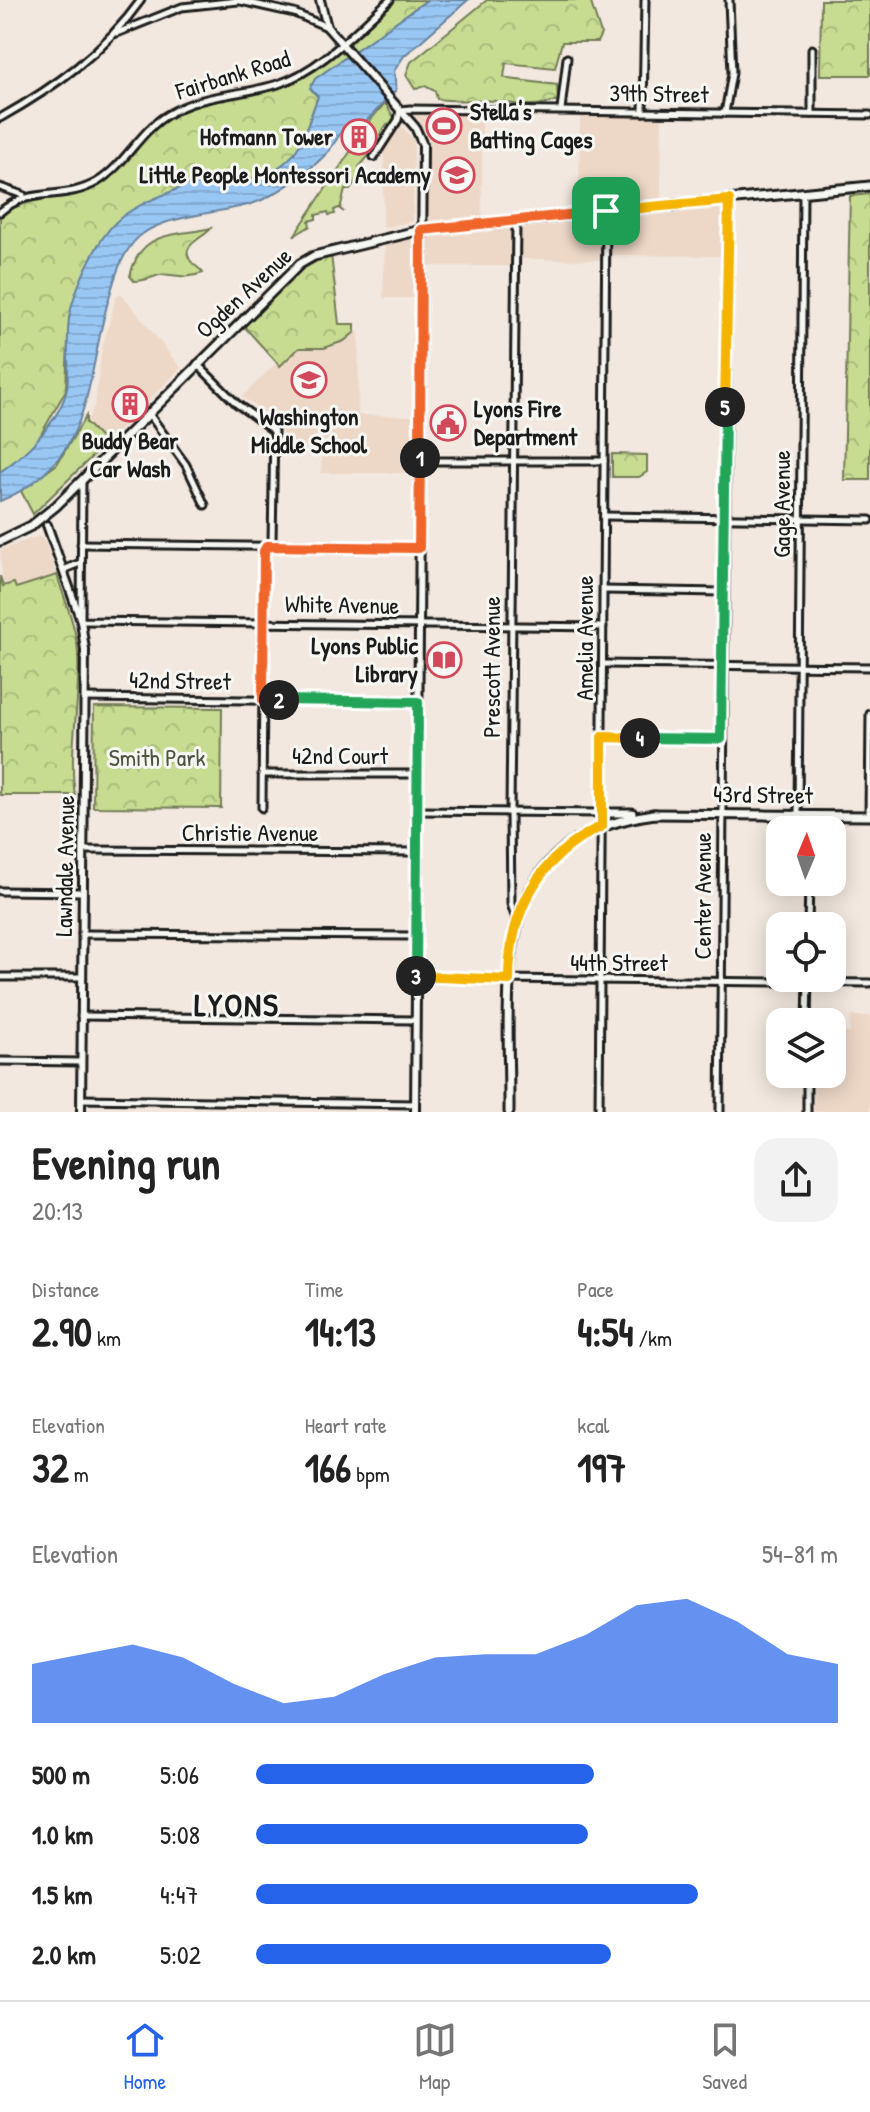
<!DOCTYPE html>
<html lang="en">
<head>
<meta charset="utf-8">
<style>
  :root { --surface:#fff; --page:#f2f2f2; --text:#222; --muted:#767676; --line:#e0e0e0; --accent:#2563eb }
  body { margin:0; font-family:"Patrick Hand",sans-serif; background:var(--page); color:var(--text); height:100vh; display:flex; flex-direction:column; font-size:30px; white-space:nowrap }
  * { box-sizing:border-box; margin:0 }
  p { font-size:26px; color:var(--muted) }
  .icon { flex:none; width:44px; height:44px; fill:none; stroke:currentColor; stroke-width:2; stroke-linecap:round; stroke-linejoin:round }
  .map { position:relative; height:1112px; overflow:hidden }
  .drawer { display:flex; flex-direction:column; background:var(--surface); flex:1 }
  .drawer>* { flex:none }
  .needle { width:52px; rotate:2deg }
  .tools { position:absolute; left:766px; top:816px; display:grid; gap:16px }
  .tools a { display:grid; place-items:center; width:80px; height:80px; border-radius:16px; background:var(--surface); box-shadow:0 4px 20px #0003; font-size:40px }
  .pin { position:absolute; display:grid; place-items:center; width:68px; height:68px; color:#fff; margin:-34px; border-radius:16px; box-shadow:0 4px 12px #0006 }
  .km { position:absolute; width:40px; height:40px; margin:-20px; border-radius:50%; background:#222; color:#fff; font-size:22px; line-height:40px; text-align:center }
  .round { display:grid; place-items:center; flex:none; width:84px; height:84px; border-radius:24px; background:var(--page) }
  .summary { display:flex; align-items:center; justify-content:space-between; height:136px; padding:0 32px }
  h1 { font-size:44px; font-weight:700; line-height:60px }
  .metrics { display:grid; grid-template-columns:repeat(3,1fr); gap:12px; height:136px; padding:8px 32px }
  .metrics div { display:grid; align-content:center }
  .metrics b { font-size:40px; font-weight:700 }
  .metrics small { font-size:22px; font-weight:400 }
  .metrics p { font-size:22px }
  .chart { height:224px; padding:16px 32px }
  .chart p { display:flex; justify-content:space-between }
  .chart svg { width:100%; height:144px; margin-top:8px; fill:var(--accent); opacity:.7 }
  ul { padding:0 32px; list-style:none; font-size:26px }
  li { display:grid; grid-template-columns:128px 96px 1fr; align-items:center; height:60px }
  li i { height:20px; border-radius:10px; background:var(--accent) }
  .dock { display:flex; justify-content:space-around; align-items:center; height:112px; border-top:2px solid var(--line); background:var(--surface); font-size:22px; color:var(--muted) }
  .dock a { display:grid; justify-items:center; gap:4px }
  .dock .active { color:var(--accent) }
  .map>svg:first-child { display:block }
  .built { fill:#edd8c8 }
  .grass { fill:#c7dc91; stroke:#727c56; stroke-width:2 }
  .forest { fill:url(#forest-crowns); stroke:#727c56; stroke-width:2 }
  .water { fill:url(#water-rules); stroke:#67839e; stroke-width:2 }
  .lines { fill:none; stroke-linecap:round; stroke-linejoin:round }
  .street-casing { stroke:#1c1c1c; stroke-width:11 }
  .secondary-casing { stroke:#1c1c1c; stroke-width:12 }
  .primary-casing { stroke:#1c1c1c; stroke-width:13 }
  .street { stroke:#f6f6f2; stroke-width:5 }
  .secondary { stroke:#f6f6f2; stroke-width:6 }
  .primary { stroke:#f6f6f2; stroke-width:7 }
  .split-1-casing { stroke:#fff; stroke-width:16 }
  .split-2-casing { stroke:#fff; stroke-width:16 }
  .split-3-casing { stroke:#fff; stroke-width:16 }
  .split-4-casing { stroke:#fff; stroke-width:16 }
  .split-5-casing { stroke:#fff; stroke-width:16 }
  .split-6-casing { stroke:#fff; stroke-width:16 }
  .split-1 { stroke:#f0652b; stroke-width:10 }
  .split-2 { stroke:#f0652b; stroke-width:10 }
  .split-3 { stroke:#22a559; stroke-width:10 }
  .split-4 { stroke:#f5b400; stroke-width:10 }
  .split-5 { stroke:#22a559; stroke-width:10 }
  .split-6 { stroke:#f5b400; stroke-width:10 }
  .labels { text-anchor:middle; stroke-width:6; stroke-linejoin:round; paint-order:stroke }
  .street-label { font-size:24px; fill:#1c1c1c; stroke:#f6f6f2 }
  .poi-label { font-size:24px; font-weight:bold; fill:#1c1c1c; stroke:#f6f6f2; text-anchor:end }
  .park-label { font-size:24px; fill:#4f563f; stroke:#f6f6f2 }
  .district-label { font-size:32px; font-weight:bold; letter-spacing:2px; fill:#1c1c1c; stroke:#f6f6f2 }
</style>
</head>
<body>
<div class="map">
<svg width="870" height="1112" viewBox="0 0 870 1112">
  <defs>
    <pattern id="forest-crowns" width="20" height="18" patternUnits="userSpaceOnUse" patternTransform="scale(2)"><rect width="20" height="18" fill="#c7dc91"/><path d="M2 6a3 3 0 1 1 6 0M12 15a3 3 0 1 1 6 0" fill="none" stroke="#aabc7c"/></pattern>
    <pattern id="water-rules" width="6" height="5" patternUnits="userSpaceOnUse" patternTransform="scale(2)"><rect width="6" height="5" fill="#99c7f4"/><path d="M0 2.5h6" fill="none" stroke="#83aad1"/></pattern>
  </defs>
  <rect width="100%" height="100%" fill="#f2e8df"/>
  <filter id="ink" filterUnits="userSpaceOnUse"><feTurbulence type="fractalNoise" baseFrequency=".0125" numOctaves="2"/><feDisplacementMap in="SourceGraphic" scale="16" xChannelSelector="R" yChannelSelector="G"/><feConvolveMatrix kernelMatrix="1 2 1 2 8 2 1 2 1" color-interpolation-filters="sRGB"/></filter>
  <g filter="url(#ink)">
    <g class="built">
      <polygon points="407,112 482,113 482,218 426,223 426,141"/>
      <polygon points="580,113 662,115 661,200 579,208"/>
      <polygon points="401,125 414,140 413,221 383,228 384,151"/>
      <polygon points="727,202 726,256 606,255 605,260 516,259 515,266 421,266 421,298 383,298 385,241 423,232"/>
      <polygon points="336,278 339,324 355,324 355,331 359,332 358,415 412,416 412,473 321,473 322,448 281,447 282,426 277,420 242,397 277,362 241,323"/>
      <polygon points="121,293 181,368 106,443 86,423 95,404 102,348 116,298"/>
      <polygon points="38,536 44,539 57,575 16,588 3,586 0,550"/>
      <polygon points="851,1016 870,1016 870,1112 814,1112 814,1074 832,1074 832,1033 850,1033"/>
    </g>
    <g class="grass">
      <polygon points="385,103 395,119 391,126 387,124 375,142 378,145 359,167 362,171 350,190 345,190 340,209 344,212 339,208 334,210 335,214 329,215 328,212 316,215 316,219 309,221 310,226 294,236 356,143 366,137 360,132"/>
      <polygon points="86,416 86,423 106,443 33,514 21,491 57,464"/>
    </g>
    <g class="forest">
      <path d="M 395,0 L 427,0 L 315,79 L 311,88 L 318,97 C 299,143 306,158 255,180 L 239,172 L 189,184 L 116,222 L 98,245 L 69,317 L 66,390 L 39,438 L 24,456 L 0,472 L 0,216 C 28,195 61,202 91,187 C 126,171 141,134 173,115 C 206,96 243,96 278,86 C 322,74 363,31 395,0 Z"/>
      <path d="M 487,0 L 590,0 L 601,34 L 597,42 L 562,42 L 555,68 L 506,63 L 504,77 L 509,79 L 557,85 L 558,100 C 537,109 516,104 495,101 C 475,99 456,102 437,99 L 435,91 L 425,86 L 415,89 L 406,75 L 411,62 Z"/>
      <polygon points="821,0 870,0 870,75 820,75"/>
      <polygon points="870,194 870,480 844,480 850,196"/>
      <path d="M 211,228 C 207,236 181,244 189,258 C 191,264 200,268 203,273 C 181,281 171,272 159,275 C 150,278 144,281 134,281 L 130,276 C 141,228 176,237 211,228 Z"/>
      <polygon points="331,254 339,324 355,324 355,332 344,341 324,348 299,348 280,366 241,323 307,261"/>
      <polygon points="612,454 647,455 647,472 639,477 612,477"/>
      <path d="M 57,575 C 65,601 76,626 78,653 C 81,701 68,749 75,795 L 0,795 L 0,576 L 3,586 L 14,583 L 16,588 Z"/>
      <polygon points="94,707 222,708 221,808 93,807"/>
    </g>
    <path class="water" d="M 427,0 L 468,0 L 404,56 L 394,71 L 396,90 L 353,135 L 345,127 C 339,135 334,144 328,152 C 311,170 286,188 264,199 C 229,216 158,211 133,243 C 120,259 115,277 109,298 C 85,379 95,462 0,501 L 0,472 C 26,454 61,420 67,388 C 70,366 66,342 69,320 C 72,293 96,241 116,222 C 132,206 159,197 180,188 C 205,177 229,168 255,180 C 304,158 300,143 318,97 L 310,88 L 315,79 Z"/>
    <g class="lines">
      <defs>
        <g id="street">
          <polyline points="236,0 294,13 327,27"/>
          <polyline points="117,33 182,7 238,1"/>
          <polyline points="812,49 812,114"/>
          <polyline points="561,110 567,58"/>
          <polyline points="643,112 645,0"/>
          <polyline points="725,113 732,73 729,0"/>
          <path d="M 0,118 C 55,87 104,52 141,0"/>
          <polyline points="374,157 398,120 400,110 410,109 870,115"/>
          <polyline points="0,187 23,195"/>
          <path d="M 0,212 C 32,185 62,202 97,182 C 125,165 139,132 167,115 C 202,93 241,96 278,84 C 321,70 357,29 390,0"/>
          <polyline points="516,221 510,812 511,904 516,919"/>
          <polyline points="197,364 237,404 274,431 272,541 264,551 262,808"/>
          <polyline points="149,414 186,465 205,505"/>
          <polyline points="420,461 604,461"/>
          <polyline points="82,481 81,621 603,627"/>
          <polyline points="604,516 870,520"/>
          <polyline points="81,544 419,548"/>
          <polyline points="63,570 80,563"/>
          <polyline points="604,590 722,592"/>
          <polyline points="603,664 870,667"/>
          <polyline points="85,698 418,702"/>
          <polyline points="602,737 721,739"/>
          <polyline points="262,774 418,774"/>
          <polyline points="418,811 602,813"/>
          <polyline points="798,815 803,193"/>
          <polyline points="869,816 870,714"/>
          <polyline points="809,830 809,815"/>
          <polyline points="83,850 417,852"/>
          <polyline points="0,891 83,892"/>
          <polyline points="808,926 809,882"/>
          <polyline points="82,934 416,936"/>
          <polyline points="0,977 82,977"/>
          <polyline points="416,978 870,983"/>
          <polyline points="81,1016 415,1020"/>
          <polyline points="807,1022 808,978"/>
          <polyline points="0,1061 81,1062"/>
          <polyline points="81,1099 415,1104"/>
          <polyline points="599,1112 606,211"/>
          <polyline points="720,1112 729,200"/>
          <polyline points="807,1112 807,1074"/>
        </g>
        <g id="secondary">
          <polyline points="320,0 327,27 415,127 423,145 415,1112"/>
          <polyline points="47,525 81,621 85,650 81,1112"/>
        </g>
        <g id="primary">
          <polyline points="0,541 31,526 56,506 300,264 314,256 421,230 870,186"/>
          <polyline points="602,813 632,813"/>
          <polyline points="652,814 870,816"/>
          <path d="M 509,1112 C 510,982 483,837 655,814"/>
        </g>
      </defs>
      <use href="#street" class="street-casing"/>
      <use href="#secondary" class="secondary-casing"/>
      <use href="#primary" class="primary-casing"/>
      <use href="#street" class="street"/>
      <use href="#secondary" class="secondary"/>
      <use href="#primary" class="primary"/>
    </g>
  </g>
  <g class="lines" filter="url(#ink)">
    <defs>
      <polyline id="split-1" points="420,458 421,230 606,211"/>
      <polyline id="split-2" points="279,700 263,700 264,551 267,546 419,548 420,458"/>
      <polyline id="split-3" points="279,700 418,702 416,976"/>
      <path id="split-4" d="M 416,976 L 509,980 C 509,911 539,856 602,826 L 602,737 L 640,738"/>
      <polyline id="split-5" points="640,738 721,739 725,407"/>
      <polyline id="split-6" points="606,211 729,200 725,407"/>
    </defs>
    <use href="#split-1" class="split-1-casing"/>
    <use href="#split-2" class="split-2-casing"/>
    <use href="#split-3" class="split-3-casing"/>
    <use href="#split-4" class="split-4-casing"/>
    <use href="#split-5" class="split-5-casing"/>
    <use href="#split-6" class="split-6-casing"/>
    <use href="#split-1" class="split-1"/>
    <use href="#split-2" class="split-2"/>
    <use href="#split-3" class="split-3"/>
    <use href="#split-4" class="split-4"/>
    <use href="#split-5" class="split-5"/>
    <use href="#split-6" class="split-6"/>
  </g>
  <defs>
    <symbol id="stadium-ring" viewBox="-11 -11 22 22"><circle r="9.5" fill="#f6f6f2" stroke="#d1495b" stroke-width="1.5"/><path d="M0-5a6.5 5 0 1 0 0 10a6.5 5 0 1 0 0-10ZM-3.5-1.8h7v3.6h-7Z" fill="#d1495b"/></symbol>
    <symbol id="building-ring" viewBox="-11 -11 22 22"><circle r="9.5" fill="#f6f6f2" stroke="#d1495b" stroke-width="1.5"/><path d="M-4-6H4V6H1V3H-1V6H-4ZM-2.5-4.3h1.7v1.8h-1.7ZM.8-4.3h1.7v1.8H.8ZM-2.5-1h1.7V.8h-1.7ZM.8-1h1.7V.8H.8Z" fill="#d1495b"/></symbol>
    <symbol id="school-ring" viewBox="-11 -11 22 22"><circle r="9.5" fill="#f6f6f2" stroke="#d1495b" stroke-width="1.5"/><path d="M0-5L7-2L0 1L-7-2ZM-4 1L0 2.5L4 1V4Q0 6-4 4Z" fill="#d1495b"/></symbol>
    <symbol id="civic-ring" viewBox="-11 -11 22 22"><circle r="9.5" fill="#f6f6f2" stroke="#d1495b" stroke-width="1.5"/><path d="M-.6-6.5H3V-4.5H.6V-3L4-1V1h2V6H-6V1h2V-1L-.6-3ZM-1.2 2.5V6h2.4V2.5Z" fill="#d1495b"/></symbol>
    <symbol id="library-ring" viewBox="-11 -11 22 22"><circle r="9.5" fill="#f6f6f2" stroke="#d1495b" stroke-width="1.5"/><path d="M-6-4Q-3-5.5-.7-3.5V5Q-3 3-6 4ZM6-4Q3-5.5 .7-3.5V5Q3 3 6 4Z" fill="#d1495b"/></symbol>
  </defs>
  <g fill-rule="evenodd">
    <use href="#stadium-ring" x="424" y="106" width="40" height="40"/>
    <use href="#building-ring" x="339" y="117" width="40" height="40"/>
    <use href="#school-ring" x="437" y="155" width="40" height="40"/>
    <use href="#school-ring" x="289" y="360" width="40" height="40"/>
    <use href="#building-ring" x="110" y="384" width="40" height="40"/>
    <use href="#civic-ring" x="428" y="403" width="40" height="40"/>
    <use href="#library-ring" x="424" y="640" width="40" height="40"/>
  </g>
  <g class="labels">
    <g class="street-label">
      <text transform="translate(233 75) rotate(-17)" y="8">Fairbank Road</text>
      <text transform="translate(659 94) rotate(1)" y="8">39th Street</text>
      <text transform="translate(244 293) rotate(-43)" y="8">Ogden Avenue</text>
      <text transform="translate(782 504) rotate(-90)" y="8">Gage Avenue</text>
      <text transform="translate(342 605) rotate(1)" y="8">White Avenue</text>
      <text transform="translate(585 638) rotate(-90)" y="8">Amelia Avenue</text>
      <text transform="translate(492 667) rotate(-90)" y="8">Prescott Avenue</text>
      <text transform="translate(180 681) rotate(1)" y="8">42nd Street</text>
      <text x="340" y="764">42nd Court</text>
      <text transform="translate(763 795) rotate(1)" y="8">43rd Street</text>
      <text x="250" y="841">Christie Avenue</text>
      <text transform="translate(65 866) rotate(-89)" y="8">Lawndale Avenue</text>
      <text transform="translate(703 896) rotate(-90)" y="8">Center Avenue</text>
      <text x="619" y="971">44th Street</text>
    </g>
    <g class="poi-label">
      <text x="470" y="120" text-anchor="start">Stella's<tspan x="470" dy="28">Batting Cages</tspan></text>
      <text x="333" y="145">Hofmann Tower</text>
      <text x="431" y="183">Little People Montessori Academy</text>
      <text x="474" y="417" text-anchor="start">Lyons Fire<tspan x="474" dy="28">Department</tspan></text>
      <text x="309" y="425" text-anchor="middle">Washington<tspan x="309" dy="28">Middle School</tspan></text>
      <text x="130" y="449" text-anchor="middle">Buddy Bear<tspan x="130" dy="28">Car Wash</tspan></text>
      <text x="418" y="654">Lyons Public<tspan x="418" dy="28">Library</tspan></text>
    </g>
    <g class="park-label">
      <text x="157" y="766">Smith Park</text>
    </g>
    <g class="district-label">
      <text x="237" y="1016">LYONS</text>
    </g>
  </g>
</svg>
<div class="tools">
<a><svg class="needle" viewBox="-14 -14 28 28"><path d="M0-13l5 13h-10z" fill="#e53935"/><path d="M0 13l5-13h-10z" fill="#767676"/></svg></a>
<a><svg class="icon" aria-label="locate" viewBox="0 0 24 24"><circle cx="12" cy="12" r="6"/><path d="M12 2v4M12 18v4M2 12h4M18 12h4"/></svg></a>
<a><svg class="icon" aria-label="layers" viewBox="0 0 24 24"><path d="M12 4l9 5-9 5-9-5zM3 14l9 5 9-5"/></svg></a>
</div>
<div class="pin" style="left:606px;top:211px;background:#1e9e55"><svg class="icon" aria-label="arrive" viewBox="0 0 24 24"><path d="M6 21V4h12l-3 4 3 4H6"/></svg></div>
<b class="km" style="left:420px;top:458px">1</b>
<b class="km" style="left:279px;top:700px">2</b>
<b class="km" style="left:416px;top:976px">3</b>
<b class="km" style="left:640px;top:738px">4</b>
<b class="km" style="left:725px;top:407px">5</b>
</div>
<section class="drawer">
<div class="summary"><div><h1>Evening run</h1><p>20:13</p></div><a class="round"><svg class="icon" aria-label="share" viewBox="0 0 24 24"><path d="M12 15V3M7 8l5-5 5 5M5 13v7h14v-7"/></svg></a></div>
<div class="metrics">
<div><p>Distance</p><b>2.90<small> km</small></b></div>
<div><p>Time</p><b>14:13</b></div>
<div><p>Pace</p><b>4:54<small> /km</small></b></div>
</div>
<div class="metrics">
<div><p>Elevation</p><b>32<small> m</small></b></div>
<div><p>Heart rate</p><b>166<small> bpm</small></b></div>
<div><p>kcal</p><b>197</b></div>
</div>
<div class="chart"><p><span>Elevation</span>54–81 m</p>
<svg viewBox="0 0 160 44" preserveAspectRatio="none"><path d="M0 44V26L10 23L20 20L30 24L40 32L50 38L60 36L70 29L80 24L90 23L100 23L110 17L120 8L130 6L140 13L150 23L160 26V44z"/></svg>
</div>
<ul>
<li><b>500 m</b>5:06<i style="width:58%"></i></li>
<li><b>1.0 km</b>5:08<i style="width:57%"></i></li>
<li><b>1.5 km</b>4:47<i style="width:76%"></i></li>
<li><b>2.0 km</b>5:02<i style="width:61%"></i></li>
</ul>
</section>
<nav class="dock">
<a class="active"><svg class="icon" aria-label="home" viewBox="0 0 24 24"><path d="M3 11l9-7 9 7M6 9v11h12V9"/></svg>Home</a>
<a><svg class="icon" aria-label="map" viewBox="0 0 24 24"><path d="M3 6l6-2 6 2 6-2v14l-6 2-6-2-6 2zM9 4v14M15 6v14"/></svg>Map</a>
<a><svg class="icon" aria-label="saved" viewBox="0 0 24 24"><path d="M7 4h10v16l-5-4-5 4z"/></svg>Saved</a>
</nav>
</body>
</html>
